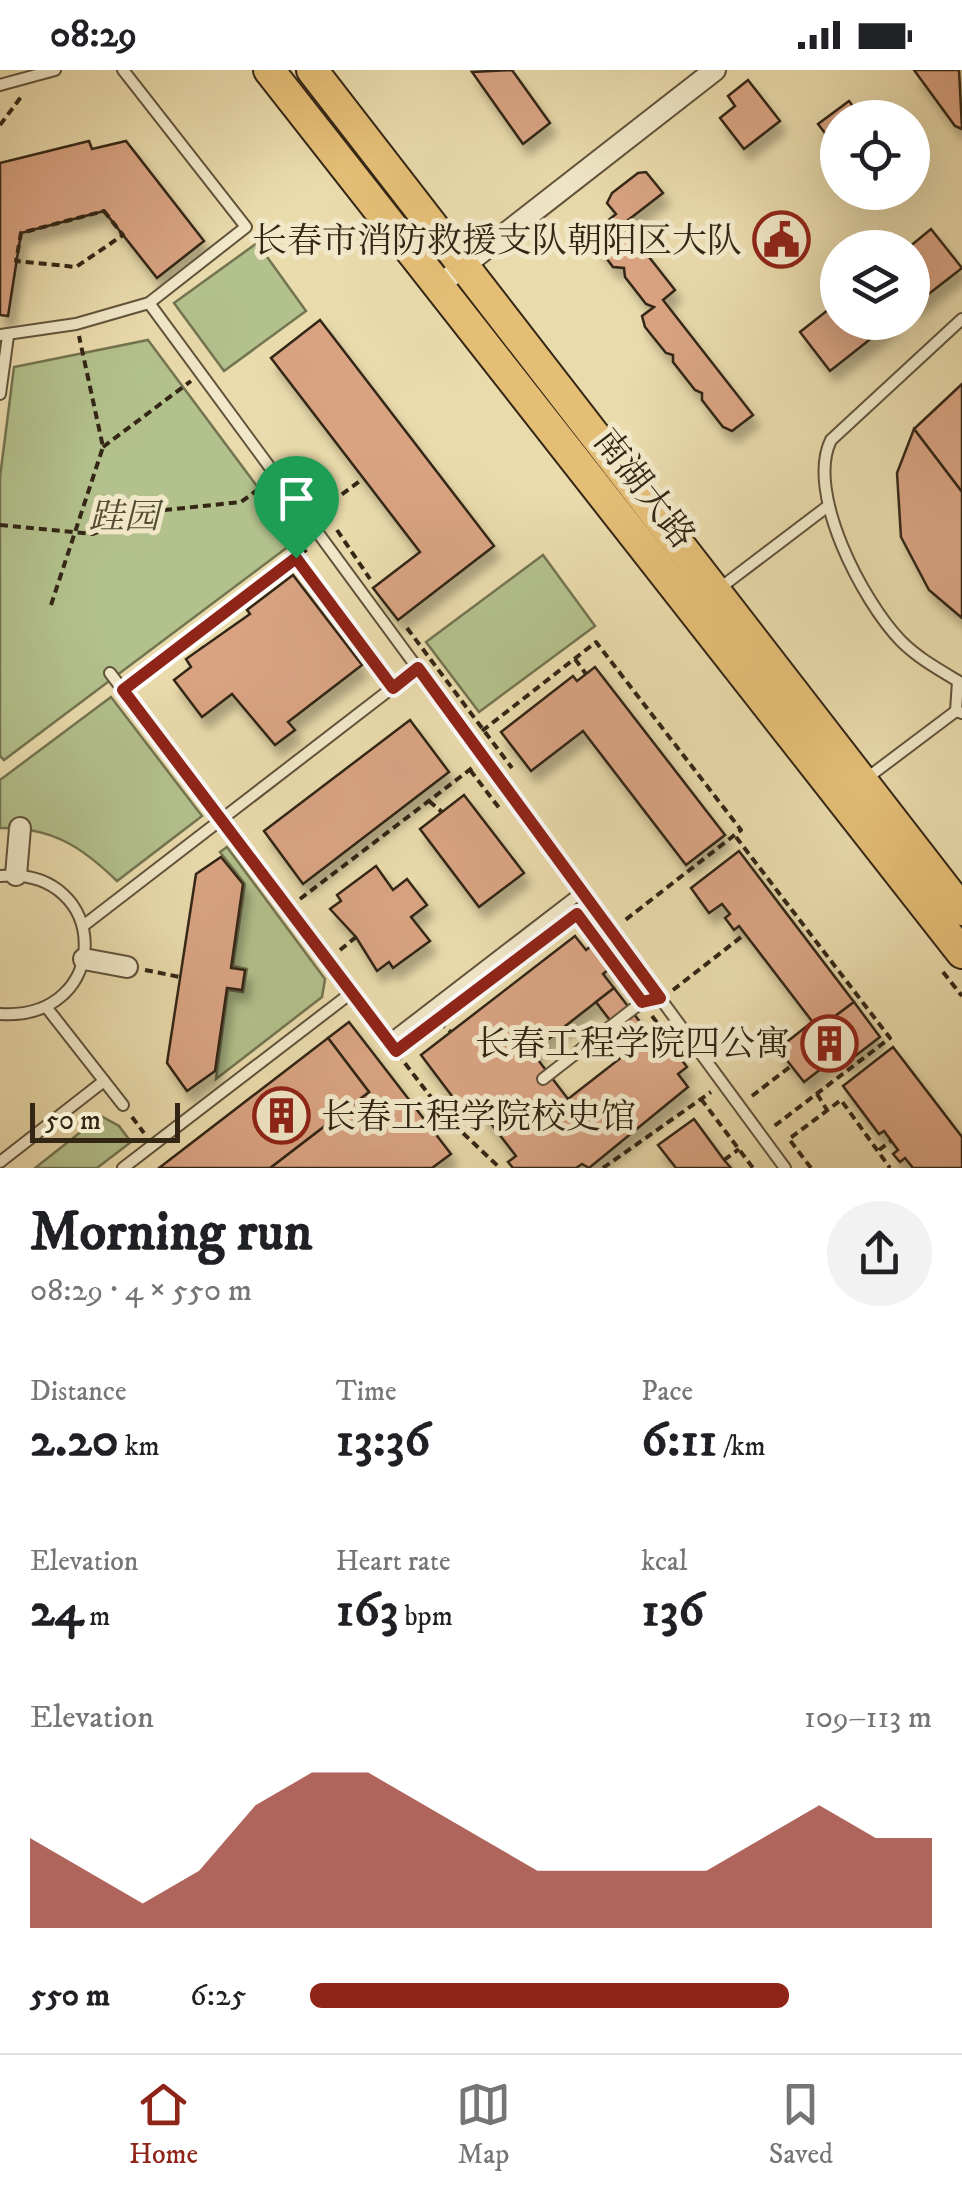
<!DOCTYPE html>
<html lang="en">
<head>
<meta charset="utf-8">
<style>
  :root { --surface:#fff; --page:#f2f2f2; --text:#202124; --muted:#757577; --line:#e0e0e0; --accent:#8f2418 }
  body { margin:0; font-family:"IM FELL DW Pica","Noto Serif SC",serif; background:var(--page); color:var(--text); height:100vh; display:flex; flex-direction:column; font-size:38px; white-space:nowrap }
  * { box-sizing:border-box; margin:0 }
  p { font-size:32px; color:var(--muted) }
  .icon { flex:none; width:55px; height:55px; fill:none; stroke:currentColor; stroke-width:2; stroke-linecap:round; stroke-linejoin:round }
  .map { position:relative; height:1098px; overflow:hidden }
  .side { display:flex; flex-direction:column; background:var(--surface); flex:1 }
  .side>* { flex:none }
  .fabs { position:absolute; left:820px; top:30px; display:grid; gap:20px }
  .fabs a { display:grid; place-items:center; width:110px; height:110px; border-radius:50%; background:var(--surface); box-shadow:0 10px 40px #0002; font-size:50px }
  .scale { position:absolute; left:30px; bottom:25px; width:150px; box-sizing:border-box; padding-left:10px; border:5px solid #332615; border-top:0; font-size:28px; line-height:35px; white-space:nowrap; color:#332615; -webkit-text-stroke:8px #f1e8c9; paint-order:stroke }
  .pin { position:absolute; display:grid; place-items:center; width:85px; height:85px; color:#fff; margin:-102px -42px; border-radius:50% 50% 50% 0; rotate:-45deg; box-shadow:0 0 10px #0007 }
  .pin .icon { rotate:45deg }
  .round { display:grid; place-items:center; flex:none; width:105px; height:105px; border-radius:52px; background:var(--page) }
  .overview { display:flex; align-items:center; justify-content:space-between; height:170px; padding:0 30px }
  h1 { font-size:55px; font-weight:800; line-height:75px }
  .stats { display:grid; grid-template-columns:repeat(3,1fr); gap:15px; height:170px; padding:10px 30px }
  .stats div { display:grid; align-content:center }
  .stats b { font-size:50px; font-weight:800 }
  .stats small { font-size:28px; font-weight:400 }
  .stats p { font-size:28px }
  .chart { height:280px; padding:20px 30px }
  .chart p { display:flex; justify-content:space-between }
  .chart svg { width:100%; height:180px; margin-top:10px; fill:var(--accent); opacity:.7 }
  ul { padding:0 30px; list-style:none; font-size:32px }
  li { display:grid; grid-template-columns:160px 120px 1fr; align-items:center; height:75px }
  li i { height:25px; border-radius:12px; background:var(--accent) }
  .status { display:flex; justify-content:space-between; align-items:center; height:70px; padding:0 50px; background:var(--surface); direction:ltr }
  .status svg { height:28px; fill:currentColor }
  .tab-bar { display:flex; justify-content:space-around; align-items:center; height:140px; border-top:2px solid var(--line); background:var(--surface); font-size:28px; color:var(--muted) }
  .tab-bar a { display:grid; justify-items:center; gap:5px }
  .tab-bar .current { color:var(--accent) }
  .map>svg:first-child { display:block }
  .green { fill:#b3c18c; stroke:#737450; stroke-width:2.5 }
  .building { fill:#d9a382; stroke:#332615; stroke-width:2.5; filter:url(#shadow) }
  .lines { fill:none; stroke-linecap:round; stroke-linejoin:round }
  .service-casing { stroke:#61533b; stroke-width:14 }
  .minor-casing { stroke:#61533b; stroke-width:24 }
  .primary-casing { stroke:#332615; stroke-width:34 }
  .path { stroke:#332615; stroke-width:4; stroke-dasharray:8 5; stroke-linecap:butt }
  .service { stroke:#f1e8c9; stroke-width:10 }
  .minor { stroke:#f1e8c9; stroke-width:20 }
  .primary { stroke:#e5be76; stroke-width:30 }
  .route-casing { stroke:#fff; stroke-width:20 }
  .route { stroke:#8f2418; stroke-width:12 }
  .labels { text-anchor:middle; stroke-width:10; stroke-linejoin:round; paint-order:stroke }
  .poi-label { font-size:35px; fill:#332615; stroke:#f1e8c9; text-anchor:end }
  .street-label { font-size:35px; fill:#332615; stroke:#f1e8c9 }
  .park-label { font-size:35px; font-style:italic; fill:#534d33; stroke:#f1e8c9 }
</style>
</head>
<body>
<div class="status"><b>08:29</b><svg viewBox="0 0 49 12"><path d="M0 12V9h3v3zM5 12V6h3v6zM10 12V3h3v9zM15 12V0h3v12zM26 1h20v11H26zM47 4h2v5h-2z"/></svg></div>
<div class="map">
<svg width="962" height="1098" viewBox="0 0 962 1098">
  <defs>
    <filter id="shadow"><feDropShadow dx="6" dy="11" stdDeviation="5" flood-color="#0004"/></filter>
  </defs>
  <rect width="100%" height="100%" fill="#eadbac"/>
  <filter id="stains"><feTurbulence type="fractalNoise" baseFrequency=".002" numOctaves="4"/><feColorMatrix values="0 0 0 0 .2 0 0 0 0 .09 0 0 0 0 .02 0 0 0 .5 -.17"/></filter>
  <radialGradient id="worn" r=".72"><stop offset=".6" stop-color="#630" stop-opacity="0"/><stop offset="1" stop-color="#630" stop-opacity=".3"/></radialGradient>
  <g class="green">
    <polygon points="257,173 306,241 224,301 174,233"/>
    <polygon points="148,270 297,470 4,690 0,686 0,407 14,297"/>
    <polygon points="543,485 595,556 479,642 426,572"/>
    <path d="M 111,627 L 202,746 L 117,811 C 81,776 51,757 0,758 L 0,710 Z"/>
    <polygon points="227,777 325,909 322,927 216,1009 228,920 243,922 247,899 233,896 245,814 220,782"/>
    <polygon points="101,1046 119,1056 131,1072 97,1098 35,1098"/>
  </g>
  <g class="building">
    <polygon points="512,0 550,53 523,74 472,2"/>
    <polygon points="914,0 959,0 962,59 955,56"/>
    <polygon points="748,10 780,51 744,79 720,48 735,36 728,26"/>
    <polygon points="849,31 862,48 838,48 838,80 818,54"/>
    <polygon points="89,71 92,79 126,71 204,171 157,208 104,141 21,163 8,246 0,245 0,93"/>
    <polygon points="646,102 663,123 623,154 675,220 663,230 753,345 732,361 723,357 702,330 702,323 695,320 673,292 673,285 666,283 645,257 642,246 654,237 646,234 625,207 624,198 613,197 595,173 595,161 616,144 607,133 612,123 638,103"/>
    <polygon points="931,159 962,198 912,237 912,178 908,178"/>
    <polygon points="838,232 838,252 892,252 830,301 800,262"/>
    <polygon points="320,250 494,476 398,550 373,518 420,482 271,288"/>
    <polygon points="962,314 962,422 914,359"/>
    <polygon points="914,359 962,422 962,548 929,520 901,467 897,403"/>
    <polygon points="293,505 362,595 288,652 295,660 275,675 232,624 202,647 174,610 191,597 186,589 250,544 247,540"/>
    <polygon points="595,597 725,765 686,795 583,661 531,701 501,662 573,606 577,611"/>
    <polygon points="410,650 449,702 303,814 264,761"/>
    <polygon points="464,725 524,803 479,837 420,759"/>
    <polygon points="739,781 854,932 818,959 739,856 734,860 725,848 730,844 722,834 709,843 691,818"/>
    <polygon points="221,787 243,814 231,898 245,900 242,920 227,918 215,1001 187,1021 167,993 196,804"/>
    <polygon points="376,796 393,820 407,809 427,835 411,847 430,871 393,898 389,892 377,901 356,867 330,839 341,831 337,825"/>
    <polygon points="575,866 586,880 591,876 600,888 609,899 603,904 614,918 532,982 568,1029 650,965 661,980 669,973 687,997 678,1004 688,1017 589,1098 582,1094 576,1098 513,1098 508,1092 516,1086 472,1029 461,1038 421,985"/>
    <polygon points="614,918 650,965 632,979 596,932"/>
    <polygon points="854,932 880,967 846,993 839,985 804,1012 778,979 812,952 818,959"/>
    <polygon points="349,952 451,1084 432,1098 270,1098 369,1022 328,968"/>
    <polygon points="328,968 369,1022 270,1098 159,1098"/>
    <polygon points="893,977 962,1067 962,1098 913,1098 905,1088 900,1092 893,1084 898,1080 884,1061 879,1064 843,1016"/>
    <polygon points="694,1049 724,1090 731,1098 676,1098 658,1075"/>
  </g>
  <g class="lines">
    <defs>
      <g id="service">
        <polyline points="0,15 55,0"/>
        <polyline points="149,233 785,1098"/>
        <polyline points="0,265 76,254 149,233 246,157 123,0"/>
        <polyline points="0,324 8,266"/>
        <polyline points="720,518 828,436"/>
        <polyline points="110,603 388,971 583,821"/>
        <path d="M 956,641 L 958,611 C 938,599 918,588 901,571 C 863,532 805,422 831,370 L 962,249"/>
        <polyline points="867,708 956,641 962,643"/>
        <path d="M 0,806 C 112,796 114,951 0,944"/>
        <polyline points="83,856 418,598"/>
        <polyline points="47,938 123,1035"/>
        <polyline points="543,1009 642,932 660,928"/>
        <polyline points="0,1092 104,1011"/>
        <polyline points="123,1098 351,923"/>
      </g>
      <g id="minor">
        <polyline points="438,216 715,0"/>
        <polyline points="16,805 20,758"/>
        <polyline points="84,889 127,897"/>
      </g>
      <g id="primary">
        <polyline points="269,0 962,883"/>
        <polyline points="312,0 962,840"/>
      </g>
    </defs>
    <use href="#service" class="service-casing"/>
    <use href="#minor" class="minor-casing"/>
    <use href="#primary" class="primary-casing"/>
    <g class="path">
      <polyline points="0,55 21,27"/>
      <polygon points="104,141 123,165 76,197 16,191 21,163"/>
      <polyline points="103,377 191,311"/>
      <polyline points="321,440 364,408"/>
      <polyline points="0,455 93,464 146,442 241,432 264,415"/>
      <polyline points="337,460 370,509"/>
      <polyline points="296,488 383,604"/>
      <polyline points="51,535 103,377 79,266"/>
      <polyline points="407,558 512,698"/>
      <polyline points="193,567 202,577"/>
      <polyline points="575,589 586,604"/>
      <polyline points="135,611 310,477"/>
      <polyline points="482,661 596,572 741,760 624,851"/>
      <polyline points="470,700 500,739"/>
      <polyline points="429,731 442,742"/>
      <polyline points="736,767 890,968 773,1057"/>
      <polyline points="300,829 472,698"/>
      <polyline points="578,846 634,923"/>
      <polyline points="340,880 356,867"/>
      <polyline points="145,900 180,907"/>
      <polyline points="943,902 962,926"/>
      <polyline points="673,920 745,864"/>
      <polyline points="652,946 665,963"/>
      <polyline points="439,952 451,962"/>
      <polyline points="397,983 447,1048 500,1098"/>
      <polyline points="817,1024 827,1040"/>
      <polyline points="752,1026 791,996"/>
      <polyline points="701,1029 753,1098"/>
      <polyline points="132,1047 144,1063"/>
      <polyline points="879,1080 891,1071"/>
      <polyline points="724,1090 739,1079"/>
      <polyline points="603,1098 711,1022"/>
      <polyline points="811,1098 789,1069 841,1030 890,1098"/>
    </g>
    <use href="#service" class="service"/>
    <use href="#minor" class="minor"/>
    <use href="#primary" class="primary"/>
  </g>
  <g class="lines">
    <defs>
      <polygon id="route" points="296,488 393,618 418,598 660,928 642,932 577,844 396,981 123,620"/>
    </defs>
    <use href="#route" class="route-casing"/>
    <use href="#route" class="route"/>
  </g>
  <defs>
    <symbol id="civic-ring" viewBox="-11 -11 22 22"><circle r="9.5" fill="#f1e8c9" stroke="#8f2418" stroke-width="1.5"/><path d="M-.6-6.5H3V-4.5H.6V-3L4-1V1h2V6H-6V1h2V-1L-.6-3ZM-1.2 2.5V6h2.4V2.5Z" fill="#8f2418"/></symbol>
    <symbol id="building-ring" viewBox="-11 -11 22 22"><circle r="9.5" fill="#f1e8c9" stroke="#8f2418" stroke-width="1.5"/><path d="M-4-6H4V6H1V3H-1V6H-4ZM-2.5-4.3h1.7v1.8h-1.7ZM.8-4.3h1.7v1.8H.8ZM-2.5-1h1.7V.8h-1.7ZM.8-1h1.7V.8H.8Z" fill="#8f2418"/></symbol>
  </defs>
  <g fill-rule="evenodd">
    <use href="#civic-ring" x="750" y="138" width="63" height="63"/>
    <use href="#building-ring" x="798" y="942" width="63" height="63"/>
    <use href="#building-ring" x="250" y="1014" width="63" height="63"/>
  </g>
  <g class="labels">
    <g class="poi-label">
      <text x="742" y="182">长春市消防救援支队朝阳区大队</text>
      <text x="790" y="985">长春工程学院四公寓</text>
      <text x="321" y="1058" text-anchor="start">长春工程学院校史馆</text>
    </g>
    <g class="street-label">
      <text transform="translate(645 418) rotate(52)" y="12">南湖大路</text>
    </g>
    <g class="park-label">
      <text x="124" y="458">跬园</text>
    </g>
  </g>
  <rect width="100%" height="100%" filter="url(#stains)"/>
  <rect width="100%" height="100%" fill="url(#worn)"/>
</svg>
<div class="fabs">
<a><svg class="icon" aria-label="locate" viewBox="0 0 24 24"><circle cx="12" cy="12" r="6"/><path d="M12 2v4M12 18v4M2 12h4M18 12h4"/></svg></a>
<a><svg class="icon" aria-label="layers" viewBox="0 0 24 24"><path d="M12 4l9 5-9 5-9-5zM3 14l9 5 9-5"/></svg></a>
</div>
<div class="scale">50 m</div>
<div class="pin" style="left:296px;top:488px;background:#1e9e55"><svg class="icon" aria-label="arrive" viewBox="0 0 24 24"><path d="M6 21V4h12l-3 4 3 4H6"/></svg></div>
</div>
<section class="side">
<div class="overview"><div><h1>Morning run</h1><p>08:29 · 4 × 550 m</p></div><a class="round"><svg class="icon" aria-label="share" viewBox="0 0 24 24"><path d="M12 15V3M7 8l5-5 5 5M5 13v7h14v-7"/></svg></a></div>
<div class="stats">
<div><p>Distance</p><b>2.20<small> km</small></b></div>
<div><p>Time</p><b>13:36</b></div>
<div><p>Pace</p><b>6:11<small> /km</small></b></div>
</div>
<div class="stats">
<div><p>Elevation</p><b>24<small> m</small></b></div>
<div><p>Heart rate</p><b>163<small> bpm</small></b></div>
<div><p>kcal</p><b>136</b></div>
</div>
<div class="chart"><p><span>Elevation</span>109–113 m</p>
<svg viewBox="0 0 160 44" preserveAspectRatio="none"><path d="M0 44V22L10 30L20 38L30 30L40 14L50 6L60 6L70 14L80 22L90 30L100 30L110 30L120 30L130 22L140 14L150 22L160 22V44z"/></svg>
</div>
<ul>
<li><b>550 m</b>6:25<i style="width:77%"></i></li>
</ul>
</section>
<nav class="tab-bar">
<a class="current"><svg class="icon" aria-label="home" viewBox="0 0 24 24"><path d="M3 11l9-7 9 7M6 9v11h12V9"/></svg>Home</a>
<a><svg class="icon" aria-label="map" viewBox="0 0 24 24"><path d="M3 6l6-2 6 2 6-2v14l-6 2-6-2-6 2zM9 4v14M15 6v14"/></svg>Map</a>
<a><svg class="icon" aria-label="saved" viewBox="0 0 24 24"><path d="M7 4h10v16l-5-4-5 4z"/></svg>Saved</a>
</nav>
</body>
</html>
